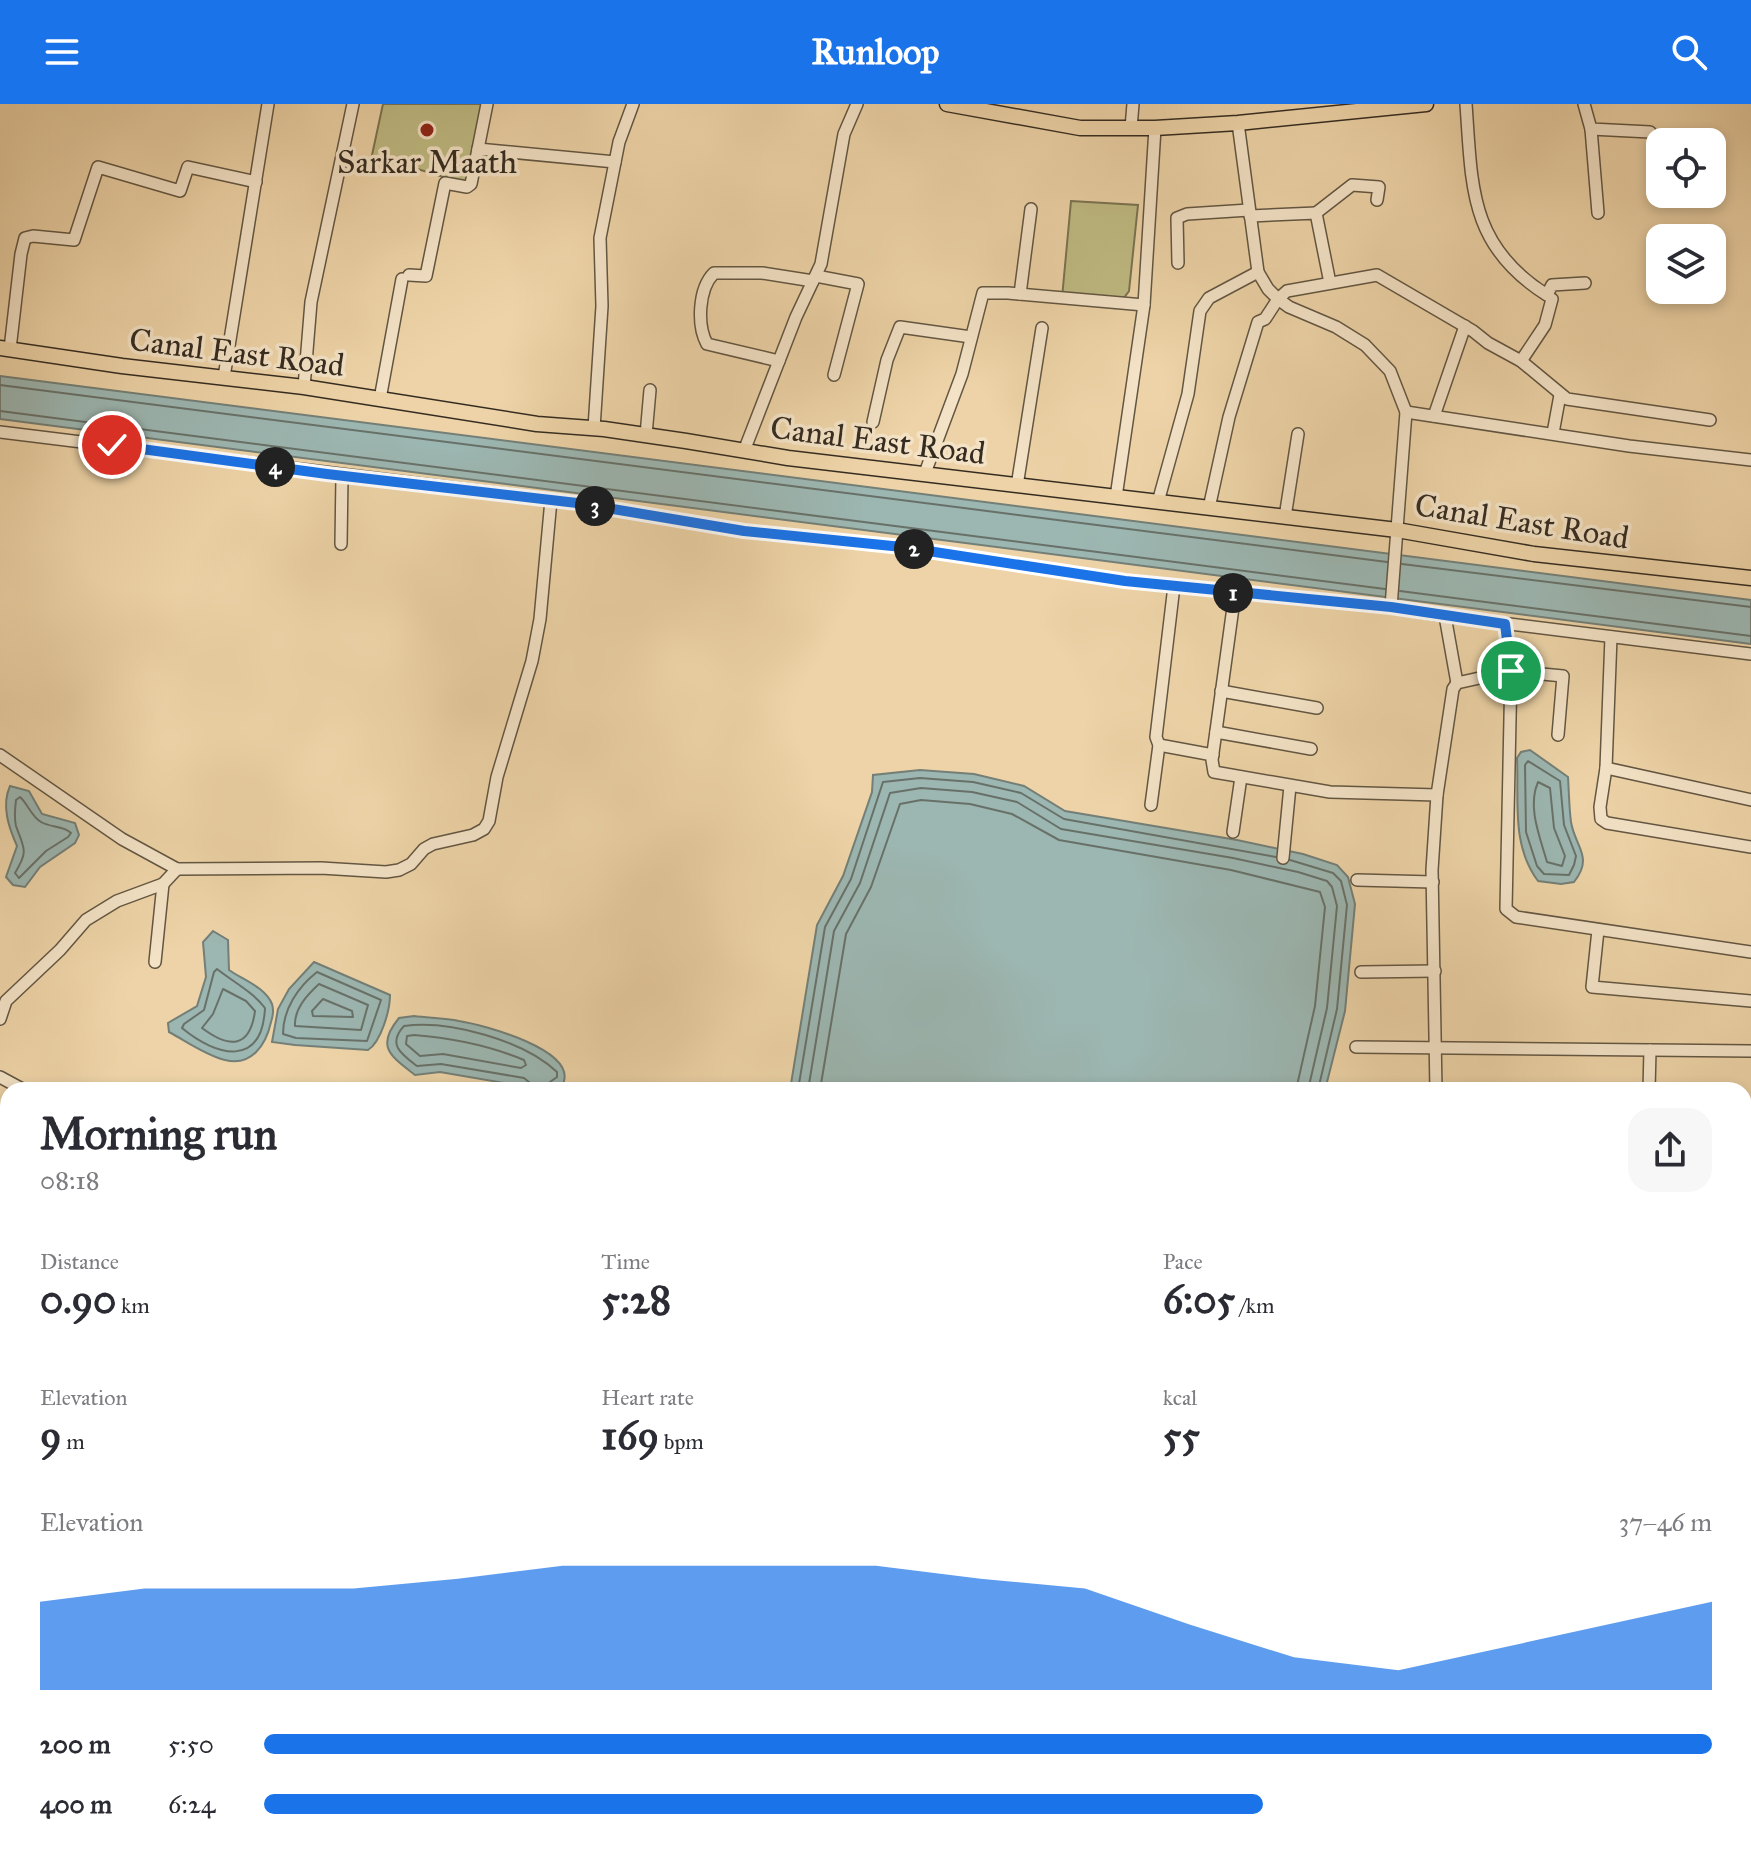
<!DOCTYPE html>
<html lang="en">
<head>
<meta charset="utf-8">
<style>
  :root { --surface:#fff; --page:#f7f7f7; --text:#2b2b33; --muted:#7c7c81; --accent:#1a73e8 }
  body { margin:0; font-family:"IM FELL Great Primer",serif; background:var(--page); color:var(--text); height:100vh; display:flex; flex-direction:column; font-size:30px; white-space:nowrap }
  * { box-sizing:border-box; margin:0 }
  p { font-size:26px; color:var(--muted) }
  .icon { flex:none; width:44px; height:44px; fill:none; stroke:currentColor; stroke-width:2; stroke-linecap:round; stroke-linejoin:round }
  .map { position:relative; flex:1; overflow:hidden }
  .side { position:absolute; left:0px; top:978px; width:1752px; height:768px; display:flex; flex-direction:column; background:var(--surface); border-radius:24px 24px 0 0; box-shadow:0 4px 12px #0003 }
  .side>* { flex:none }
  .tools { position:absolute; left:1646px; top:24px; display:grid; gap:16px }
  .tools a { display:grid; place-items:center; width:80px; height:80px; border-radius:16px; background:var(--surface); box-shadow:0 4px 12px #0003; font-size:40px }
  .pin { position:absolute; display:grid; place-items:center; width:68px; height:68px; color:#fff; margin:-34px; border:4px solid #fff; border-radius:50%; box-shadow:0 2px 8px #0007 }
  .km { position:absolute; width:40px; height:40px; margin:-20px; border-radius:50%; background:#222; color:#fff; font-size:22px; line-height:40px; text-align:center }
  .round { display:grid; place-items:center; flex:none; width:84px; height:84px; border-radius:24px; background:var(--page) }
  .head { display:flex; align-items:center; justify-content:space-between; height:136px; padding:0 40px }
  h1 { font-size:44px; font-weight:800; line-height:60px }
  .figures { display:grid; grid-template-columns:repeat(3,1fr); gap:12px; height:136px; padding:8px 40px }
  .figures div { display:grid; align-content:center }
  .figures b { font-size:40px; font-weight:800 }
  .figures small { font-size:22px; font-weight:400 }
  .figures p { font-size:22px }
  .chart { height:224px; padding:16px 40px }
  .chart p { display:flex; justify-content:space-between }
  .chart svg { width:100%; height:144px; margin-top:8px; fill:var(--accent); opacity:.7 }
  ul { padding:0 40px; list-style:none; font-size:26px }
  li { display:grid; grid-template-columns:128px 96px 1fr; align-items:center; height:60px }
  li i { height:20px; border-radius:10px; background:var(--accent) }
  header { display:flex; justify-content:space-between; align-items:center; height:104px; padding:0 40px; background:var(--accent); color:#fff; font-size:36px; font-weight:800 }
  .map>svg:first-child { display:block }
  .green { fill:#bfba82; stroke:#7a7352; stroke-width:2 }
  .water { fill:#9cb6b1; stroke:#737f77; stroke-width:2 }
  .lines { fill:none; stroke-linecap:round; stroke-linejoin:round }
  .shore { stroke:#687169; stroke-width:2 }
  .minor-casing { stroke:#635642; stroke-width:14 }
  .major-casing { stroke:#352c21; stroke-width:17 }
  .minor { stroke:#f3e2c6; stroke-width:11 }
  .major { stroke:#edd3a7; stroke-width:14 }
  .route-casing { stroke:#fff; stroke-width:16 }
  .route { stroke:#1a73e8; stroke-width:10 }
  .poi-dot { fill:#8f2418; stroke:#f3e2c6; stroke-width:3 }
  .labels { text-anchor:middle; stroke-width:7; stroke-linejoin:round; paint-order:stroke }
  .poi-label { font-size:32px; fill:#352c21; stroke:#f3e2c6 }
  .street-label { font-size:32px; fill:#352c21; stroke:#f3e2c6 }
</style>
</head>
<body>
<header><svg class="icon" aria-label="menu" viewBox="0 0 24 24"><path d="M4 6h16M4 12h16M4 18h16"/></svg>Runloop<svg class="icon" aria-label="search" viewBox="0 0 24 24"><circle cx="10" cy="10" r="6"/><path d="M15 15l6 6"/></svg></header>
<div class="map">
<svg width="1751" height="1746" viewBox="0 0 1751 1746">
  <rect width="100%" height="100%" fill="#edd3a7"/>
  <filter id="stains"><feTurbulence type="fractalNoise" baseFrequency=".0025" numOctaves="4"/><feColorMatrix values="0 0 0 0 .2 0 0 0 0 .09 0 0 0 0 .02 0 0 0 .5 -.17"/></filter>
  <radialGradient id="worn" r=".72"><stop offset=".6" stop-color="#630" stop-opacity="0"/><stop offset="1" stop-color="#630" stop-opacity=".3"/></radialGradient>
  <g class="green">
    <polygon points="383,0 482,0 466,80 372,51"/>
    <polygon points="1071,97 1138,101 1129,187 1123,195 1062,194"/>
  </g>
  <g class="water">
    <polygon points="0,272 1751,496 1751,540 0,315"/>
    <path d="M 1530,646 L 1568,673 C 1569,688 1569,703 1571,718 C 1575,743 1594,753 1574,778 L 1561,780 L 1538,777 C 1511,741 1519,696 1517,654 L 1521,648 Z"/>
    <polygon points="920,666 974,670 1024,682 1065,707 1237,736 1303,750 1337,761 1348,773 1355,800 1345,907 1325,986 790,986 817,821 843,772 872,688 873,671"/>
    <path d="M 10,682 L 29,687 L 42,710 L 75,719 L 79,731 L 75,739 L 40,763 L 25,783 L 13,781 L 6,773 L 17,742 C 9,724 1,702 10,682 Z"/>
    <path d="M 213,827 L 228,836 L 229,866 C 243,876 265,883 272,900 C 274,906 273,912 271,918 C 266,941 251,963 225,956 C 205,951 186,937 169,928 L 168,919 L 197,902 L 206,873 L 203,838 Z"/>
    <path d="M 314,858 L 390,891 C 390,906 381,938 368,946 L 295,941 L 272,938 L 278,905 L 289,885 Z"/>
    <path d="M 414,912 C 429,914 444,914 459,917 C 484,921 578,946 563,980 L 545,986 L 440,968 L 415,971 C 391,952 375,943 399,914 Z"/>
    <polygon points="0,1285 8,1289 8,1356 0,1351"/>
    <polygon points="1167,1738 1319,1738 1336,1746 1182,1746"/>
  </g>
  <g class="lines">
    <g class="shore">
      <polyline points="0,281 1387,458"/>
      <polyline points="0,307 1385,485"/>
      <polyline points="1402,460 1751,503"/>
      <polyline points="1400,487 1751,532"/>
      <polygon points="1528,657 1560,677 1564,721 1576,752 1574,761 1569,771 1544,770 1537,762 1526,728 1525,661"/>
      <path d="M 1538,678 L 1550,684 L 1554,724 L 1565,752 L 1562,762 L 1547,758 C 1540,733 1527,703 1538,678 Z"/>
      <path d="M 20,693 C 28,700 31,712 41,718 C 51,724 63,721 71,729 L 68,733 L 46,747 L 19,774 L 15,769 C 29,746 24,745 16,722 C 14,714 15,704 16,696 Z"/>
      <polyline points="1290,756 1333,769 1341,777 1347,801 1337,905 1318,986"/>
      <path d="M 217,865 C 232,877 253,888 265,904 C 262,964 217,953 182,924 L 184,920 L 204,906 L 214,868 Z"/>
      <path d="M 317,868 L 381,896 L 367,937 L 296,934 L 283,930 C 283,905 298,883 317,868 Z"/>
      <path d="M 319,880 L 368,901 L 361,926 L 295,922 C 294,905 307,891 319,880 Z"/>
      <path d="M 223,885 L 246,897 L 255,907 C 250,944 230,945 202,924 L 213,910 Z"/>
      <polygon points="323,895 352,907 353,913 313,912 312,907"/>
      <path d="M 414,931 C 452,934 488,941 524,956 L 526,961 L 521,964 L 443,950 L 420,952 L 406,940 L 407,932 Z"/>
      <path d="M 532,986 L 530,979 L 524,974 L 441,960 L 417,962 C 401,950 387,940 404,922 C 449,916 523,936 557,968 L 557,973 L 550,978 L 549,986"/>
      <polyline points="798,986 825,823 851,775 883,678 920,674 973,678 1021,689 1064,715 1276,753"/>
      <polyline points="808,986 834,827 860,779 890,689 921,684 972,688 1017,698 1061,725 1233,754 1298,768 1327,777 1332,783 1337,802 1327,904 1308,986"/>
      <polyline points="820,986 846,830 871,783 900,700 921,696 970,700 1012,710 1059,736 1231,766 1320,788 1325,803 1315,902 1296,986"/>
    </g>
    <defs>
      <g id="minor">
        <path d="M 1466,0 C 1472,83 1469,142 1547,191 L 1552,181 L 1585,179"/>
        <polyline points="1584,0 1591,25 1650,28"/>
        <polyline points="1238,19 1258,168 1268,185 1278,195 1289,203 1336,223 1365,241 1390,267 1406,308 1391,503"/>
        <polyline points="1131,24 1133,0"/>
        <polyline points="1591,25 1598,109"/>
        <polyline points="478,45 615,58"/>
        <polyline points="1316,109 1352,81 1379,83 1377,96"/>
        <polyline points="1250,112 1316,109 1330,179"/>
        <polyline points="1178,159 1177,114 1187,110 1249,106"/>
        <polyline points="409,171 426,172 445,79 467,83 471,80 487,0"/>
        <polyline points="816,172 858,180 834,271"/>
        <polyline points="1020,190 1031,105"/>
        <polyline points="10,245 21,150 25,134 33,132 74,136 98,63 180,87 188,63 256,78"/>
        <path d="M 779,257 L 707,240 C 697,222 698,185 714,169 L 762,169 L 813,177"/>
        <polyline points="1521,257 1545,221 1552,195"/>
        <polyline points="224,273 268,0"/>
        <polyline points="304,283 311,198 353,0"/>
        <polyline points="380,295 402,175"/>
        <polyline points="1406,308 1629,342 1751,356"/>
        <polyline points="1434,312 1465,222"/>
        <polyline points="873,318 887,256 900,223 971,233"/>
        <polyline points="594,324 602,202 600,134 619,38 633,0"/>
        <polyline points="0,328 577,399 744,427 902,443 1125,477 1391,503 1445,512 1751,550"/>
        <polyline points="1553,329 1560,291"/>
        <polyline points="646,331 650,286"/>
        <polyline points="744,347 796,213 821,160 844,30 857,0"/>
        <polyline points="925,369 962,270 983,189 1008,189 1144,201"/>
        <polyline points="1017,382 1042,224"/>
        <polyline points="1116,393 1144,201 1155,24"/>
        <polyline points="1158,398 1188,290 1200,207 1209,194 1258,168"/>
        <polyline points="1209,404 1229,313 1258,218 1265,215 1278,195 1287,187 1377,171 1473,227 1488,239 1521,257 1567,295 1710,316"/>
        <polyline points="1285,413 1298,330"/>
        <polyline points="341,440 342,372"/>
        <polyline points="1235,489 1212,656 1214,668 1330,688 1437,691"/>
        <polyline points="1445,512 1457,579"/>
        <polyline points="1611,533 1606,664 1600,703 1601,715 1607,719 1751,743"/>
        <polyline points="1221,587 1317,604"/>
        <polyline points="1216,628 1311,645"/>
        <polyline points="1558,631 1563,572 1511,567 1506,805 1516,813 1751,848"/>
        <polyline points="1159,641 1213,651"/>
        <polyline points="0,651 122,735 177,765 321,764 386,768 399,766 411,760 424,745 433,740 473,731 484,725 489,717 497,673 532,557 540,515 551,396"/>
        <polyline points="1606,664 1751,696"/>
        <polyline points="1151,701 1159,641 1156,633 1174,482"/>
        <polyline points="1233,728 1241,673"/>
        <polyline points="1283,754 1290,682"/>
        <polyline points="1357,776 1433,778"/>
        <polyline points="1598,826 1592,883 1751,897"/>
        <polyline points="155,858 163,780"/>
        <polyline points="1361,868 1435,867"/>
        <polyline points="0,915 6,897 60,846 86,816 117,797 163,780 177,765"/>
        <polyline points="1356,943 1751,947"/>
        <polyline points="0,973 24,986"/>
        <polyline points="1436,986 1432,766 1437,691 1453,585 1457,579 1511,567 1505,520"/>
        <polyline points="1649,986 1650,946"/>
        <polyline points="1744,1032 1751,1032"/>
        <polyline points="1744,1118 1751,1118"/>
        <polyline points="0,1162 8,1165"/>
        <polyline points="1744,1205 1751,1205"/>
        <polyline points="0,1274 8,1278"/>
        <polyline points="1744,1289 1751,1289"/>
        <polyline points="1744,1373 1751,1373"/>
        <polyline points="0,1397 8,1398"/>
        <polyline points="1744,1465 1751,1465"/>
        <polyline points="1744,1521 1751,1519"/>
        <polyline points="0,1600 8,1612"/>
        <polyline points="1744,1625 1751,1623"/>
        <polyline points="93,1738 98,1746"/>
        <polyline points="1063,1738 1075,1746"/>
        <polyline points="1131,1746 1141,1738"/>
      </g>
      <g id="major">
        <polyline points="947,0 1080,24 1155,24 1238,19 1426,0"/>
        <polyline points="0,244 122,262 304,283 537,320 604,325 686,337 788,354 1397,426 1534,450 1751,474"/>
        <polyline points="1744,1572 1751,1570"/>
        <polyline points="1744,1590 1751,1589"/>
        <polyline points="1173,1746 1184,1738"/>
        <polyline points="1214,1746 1225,1738"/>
      </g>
    </defs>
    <use href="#minor" class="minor-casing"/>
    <use href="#major" class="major-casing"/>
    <use href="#minor" class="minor"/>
    <use href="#major" class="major"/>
  </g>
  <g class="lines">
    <defs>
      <polyline id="route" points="112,341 327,370 577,399 744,427 902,443 1125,477 1391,503 1505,520 1511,567"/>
    </defs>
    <use href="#route" class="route-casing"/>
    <use href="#route" class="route"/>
  </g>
  <circle class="poi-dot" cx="427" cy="26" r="8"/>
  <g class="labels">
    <g class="poi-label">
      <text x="427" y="69">Sarkar Maath</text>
    </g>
    <g class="street-label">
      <text transform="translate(237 248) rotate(7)" y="11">Canal East Road</text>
      <text transform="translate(878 336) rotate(7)" y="11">Canal East Road</text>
      <text transform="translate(1522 417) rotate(9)" y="11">Canal East Road</text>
    </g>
  </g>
  <rect width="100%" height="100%" filter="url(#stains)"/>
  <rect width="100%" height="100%" fill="url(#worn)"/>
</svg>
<div class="tools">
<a><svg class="icon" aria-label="locate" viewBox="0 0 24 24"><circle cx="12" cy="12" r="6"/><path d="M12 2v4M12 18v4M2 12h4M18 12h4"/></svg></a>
<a><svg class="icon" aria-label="layers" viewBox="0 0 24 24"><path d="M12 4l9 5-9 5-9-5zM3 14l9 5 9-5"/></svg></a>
</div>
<div class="pin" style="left:1511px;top:567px;background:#1e9e55"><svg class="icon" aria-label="arrive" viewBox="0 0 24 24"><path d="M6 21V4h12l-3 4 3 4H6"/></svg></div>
<div class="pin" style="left:112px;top:341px;background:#d93025"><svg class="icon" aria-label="check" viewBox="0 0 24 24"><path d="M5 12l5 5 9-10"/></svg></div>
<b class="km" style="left:1233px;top:489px">1</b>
<b class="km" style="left:914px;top:445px">2</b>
<b class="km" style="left:595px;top:402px">3</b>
<b class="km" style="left:275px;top:363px">4</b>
<section class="side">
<div class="head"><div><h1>Morning run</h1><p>08:18</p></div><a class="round"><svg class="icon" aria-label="share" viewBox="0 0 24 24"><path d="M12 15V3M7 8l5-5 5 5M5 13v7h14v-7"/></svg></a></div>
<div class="figures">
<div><p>Distance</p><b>0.90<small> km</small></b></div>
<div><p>Time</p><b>5:28</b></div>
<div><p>Pace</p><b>6:05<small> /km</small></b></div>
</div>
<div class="figures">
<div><p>Elevation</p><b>9<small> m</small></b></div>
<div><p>Heart rate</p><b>169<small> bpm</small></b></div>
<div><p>kcal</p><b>55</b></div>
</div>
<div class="chart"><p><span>Elevation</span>37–46 m</p>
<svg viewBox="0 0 160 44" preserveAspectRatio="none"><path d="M0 44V17L10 13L20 13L30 13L40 10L50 6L60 6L70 6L80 6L90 10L100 13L110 24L120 34L130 38L140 31L150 24L160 17V44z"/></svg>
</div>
<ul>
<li><b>200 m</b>5:50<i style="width:100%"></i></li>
<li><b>400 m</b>6:24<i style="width:69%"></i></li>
</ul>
</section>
</div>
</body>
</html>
